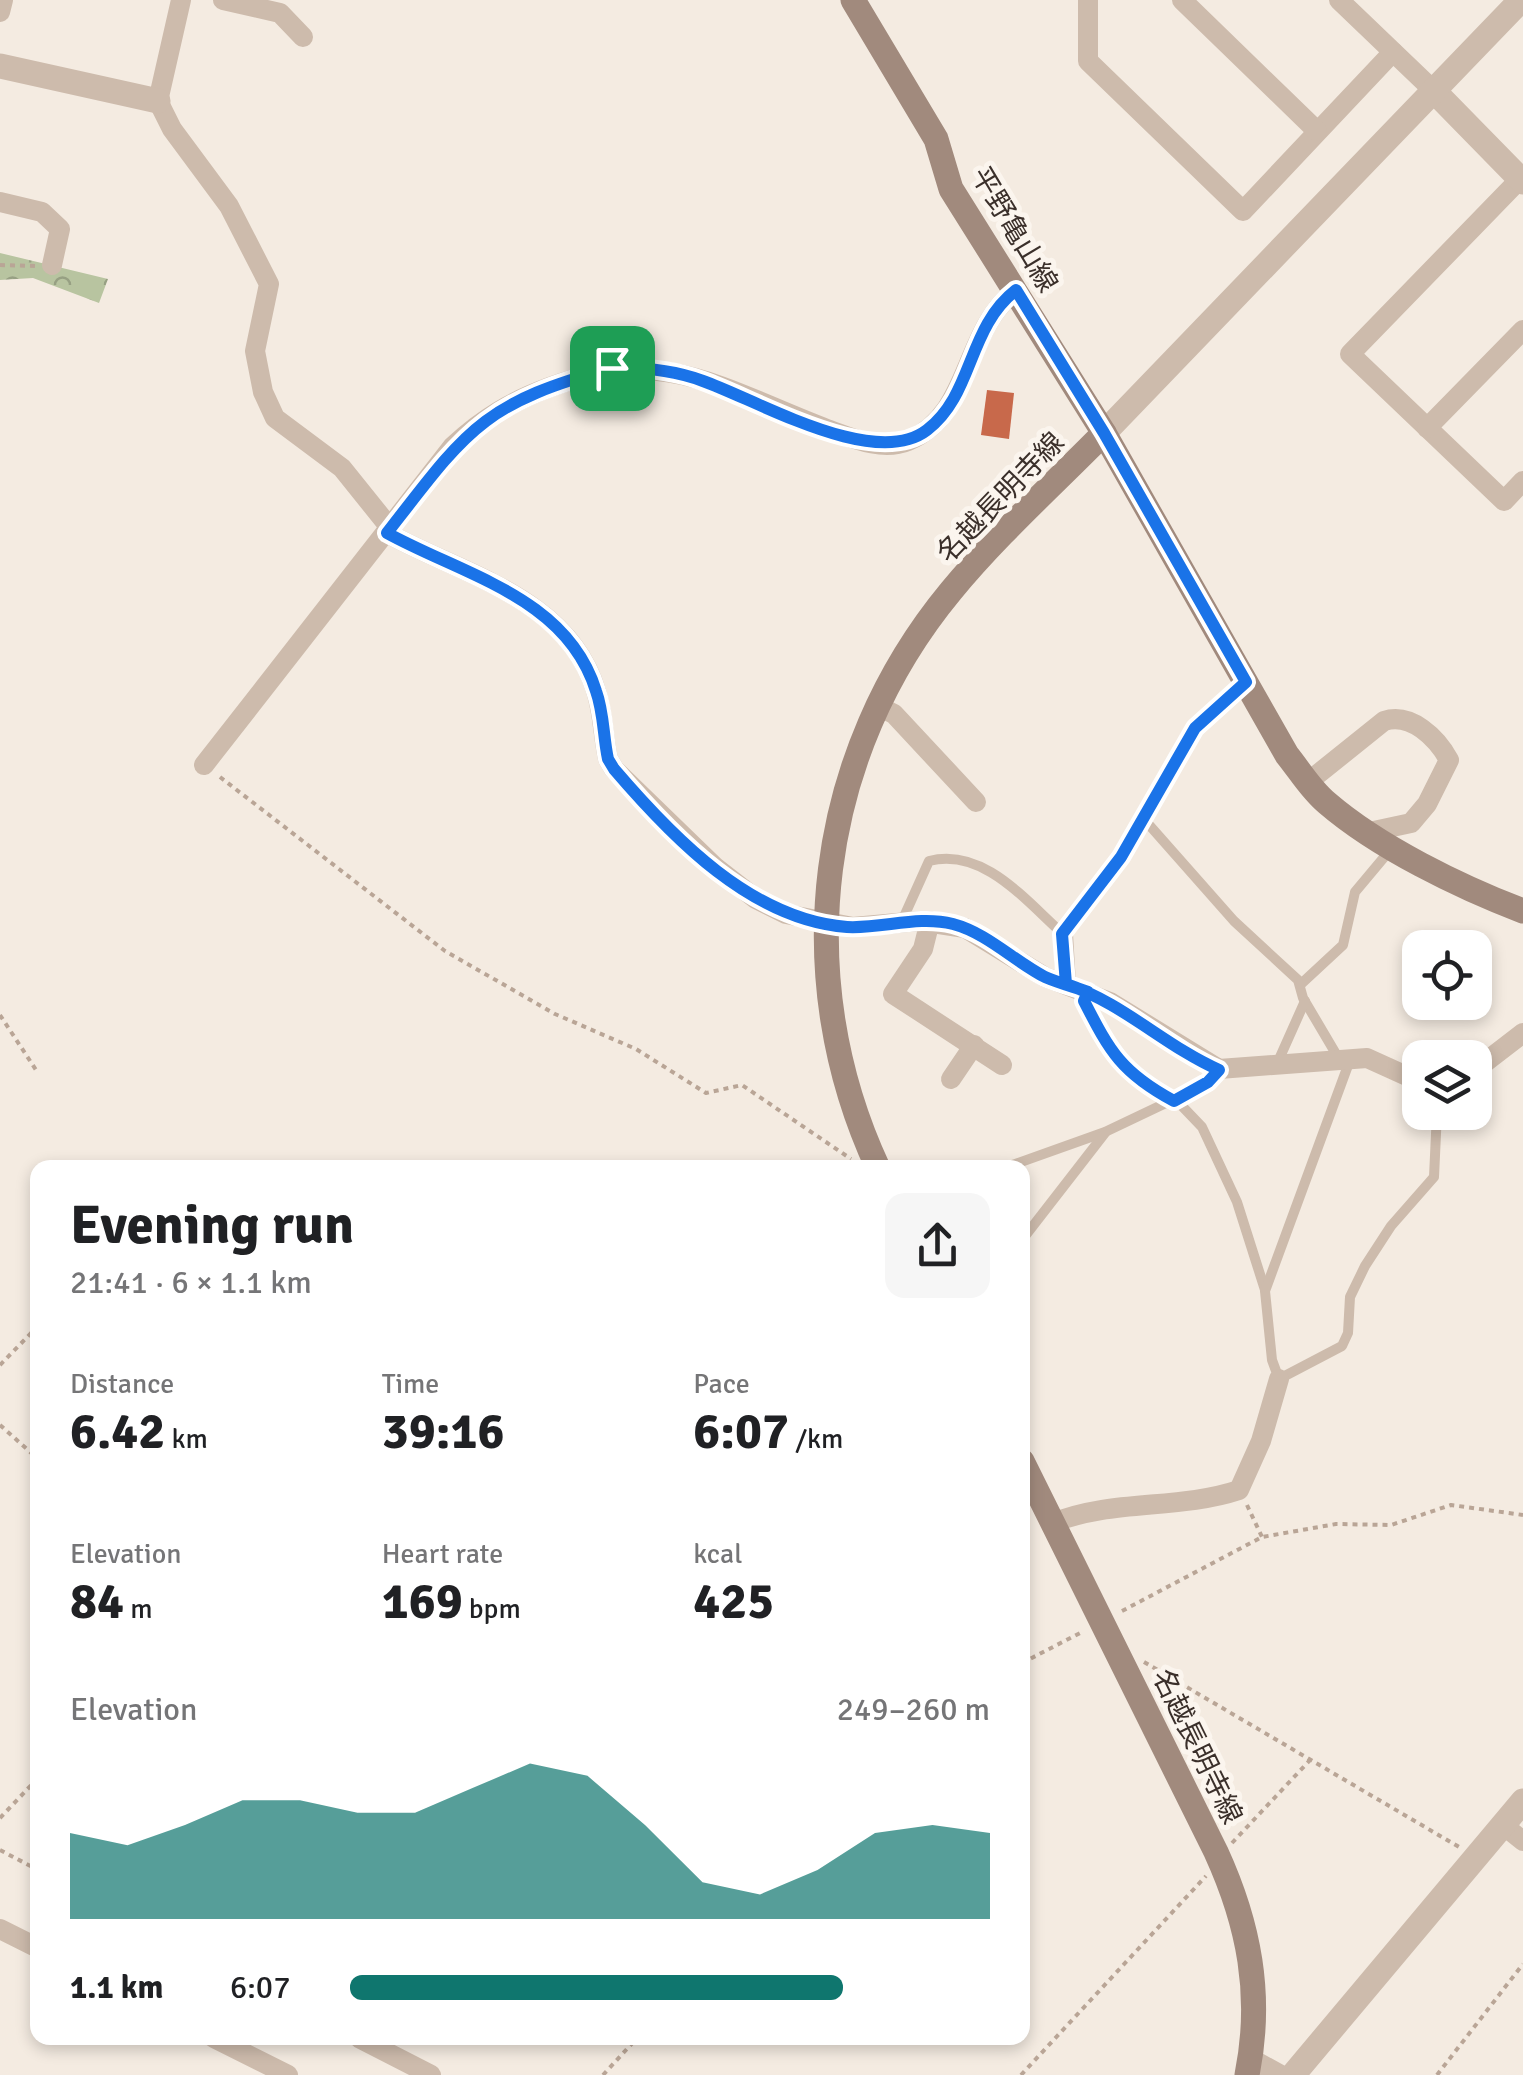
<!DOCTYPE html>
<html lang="en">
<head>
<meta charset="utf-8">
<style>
  :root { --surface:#fff; --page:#f6f6f6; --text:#202124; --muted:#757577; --accent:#0f766e }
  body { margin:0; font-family:Signika,"Noto Sans JP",sans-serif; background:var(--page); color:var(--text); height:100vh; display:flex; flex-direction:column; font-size:38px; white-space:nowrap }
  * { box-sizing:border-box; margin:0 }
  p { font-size:32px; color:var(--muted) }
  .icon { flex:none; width:55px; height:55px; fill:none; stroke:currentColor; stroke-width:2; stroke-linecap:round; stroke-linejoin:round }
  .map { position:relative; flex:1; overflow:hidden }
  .sheet { position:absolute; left:30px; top:1160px; width:1000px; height:885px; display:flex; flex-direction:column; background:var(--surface); border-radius:20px; box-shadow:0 5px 15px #0003 }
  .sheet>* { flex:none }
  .fabs { position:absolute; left:1402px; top:930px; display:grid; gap:20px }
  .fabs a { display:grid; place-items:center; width:90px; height:90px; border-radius:20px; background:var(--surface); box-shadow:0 5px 15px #0003; font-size:50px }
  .pin { position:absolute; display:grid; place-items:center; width:85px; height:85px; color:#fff; margin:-42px; border-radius:20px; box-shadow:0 5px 15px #0006 }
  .round { display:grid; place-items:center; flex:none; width:105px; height:105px; border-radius:20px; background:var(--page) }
  .summary { display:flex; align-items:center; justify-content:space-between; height:170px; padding:0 40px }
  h1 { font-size:55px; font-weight:700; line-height:75px }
  .metrics { display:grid; grid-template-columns:repeat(3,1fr); gap:15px; height:170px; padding:10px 40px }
  .metrics div { display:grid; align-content:center }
  .metrics b { font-size:50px; font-weight:700 }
  .metrics small { font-size:28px; font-weight:400 }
  .metrics p { font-size:28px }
  .chart { height:280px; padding:20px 40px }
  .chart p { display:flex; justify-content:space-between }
  .chart svg { width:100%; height:180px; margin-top:10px; fill:var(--accent); opacity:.7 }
  ul { padding:0 40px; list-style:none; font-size:32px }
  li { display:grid; grid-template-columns:160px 120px 1fr; align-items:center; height:75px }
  li i { height:25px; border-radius:12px; background:var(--accent) }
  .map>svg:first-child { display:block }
  .forest { fill:url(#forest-crowns) }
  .building { fill:#c8694b }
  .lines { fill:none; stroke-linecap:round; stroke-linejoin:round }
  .path { stroke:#b9a596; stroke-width:4; stroke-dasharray:5 5; stroke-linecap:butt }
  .service { stroke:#cdbbac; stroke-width:10 }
  .minor { stroke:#cdbbac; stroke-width:20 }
  .tertiary { stroke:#cdbbac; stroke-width:25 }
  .secondary { stroke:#a18a7d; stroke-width:25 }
  .route-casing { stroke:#fff; stroke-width:20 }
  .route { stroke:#1a73e8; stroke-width:12 }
  .labels { text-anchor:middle; stroke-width:10; stroke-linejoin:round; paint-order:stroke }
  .street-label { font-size:28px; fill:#3b302b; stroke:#fbf5ee }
</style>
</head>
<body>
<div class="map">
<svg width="1523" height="2075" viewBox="0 0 1523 2075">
  <defs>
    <pattern id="forest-crowns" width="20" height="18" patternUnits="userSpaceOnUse" patternTransform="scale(2.5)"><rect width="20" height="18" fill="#b8c4a0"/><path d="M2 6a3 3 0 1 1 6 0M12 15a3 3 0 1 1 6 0" fill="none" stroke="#97a083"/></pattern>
  </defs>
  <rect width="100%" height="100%" fill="#f4ebe1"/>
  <polygon class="forest" points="0,253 108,279 99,303 33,278 0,280"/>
  <polygon class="building" points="987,390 1014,393 1009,439 981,435"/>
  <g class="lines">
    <g class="path">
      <polyline points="0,265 35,266"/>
      <polyline points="220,777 445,951 555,1014 636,1049 706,1093 742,1085 851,1159"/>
      <polyline points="0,1015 36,1070"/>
      <polyline points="0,1365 38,1326"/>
      <polyline points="0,1425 38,1459"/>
      <polyline points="1247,1505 1262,1537"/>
      <polyline points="1122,1611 1262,1537 1336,1524 1391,1525 1451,1505 1523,1515"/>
      <polyline points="1144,1662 1459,1847"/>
      <polyline points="1022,1663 1082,1632"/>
      <polyline points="0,1818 38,1778"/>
      <polyline points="1232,1843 1311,1759"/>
      <polyline points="0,1850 38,1870"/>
      <polyline points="603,2075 637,2038"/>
      <polyline points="1021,2075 1206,1876"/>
      <polyline points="1437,2075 1523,1964"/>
    </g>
    <g class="service">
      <polyline points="1143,818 1234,921 1298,980 1303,998 1339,1059"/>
      <path d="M 902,921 L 929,861 C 983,847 1025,900 1063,934 L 1121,857 L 1195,728 L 1243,684"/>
      <polyline points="1301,984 1343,945 1355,892 1391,849"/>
      <polyline points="1088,992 1084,1001 1119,1064 1180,1104 1202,1127 1237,1202 1265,1290"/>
      <polyline points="1350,1060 1265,1291 1272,1360 1279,1379 1342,1346 1348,1333 1350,1297 1365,1266 1391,1226 1434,1177 1437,1112"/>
      <polyline points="1276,1066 1305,1001"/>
      <polyline points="1004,1168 1105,1132 1208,1083 1219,1069"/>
      <polyline points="1022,1240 1105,1133"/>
    </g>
    <g class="minor">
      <polyline points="181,0 158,101 172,129 229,206 269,284 255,351 263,392 275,418 342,468 391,529"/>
      <polyline points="223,0 280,13 303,37"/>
      <polyline points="1088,0 1088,61 1243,211 1393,52"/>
      <polyline points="1182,0 1317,131"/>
      <polyline points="1339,0 1434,91"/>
      <polyline points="0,12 3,0"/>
      <polyline points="1523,176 1350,354 1504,501 1523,481"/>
      <polyline points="0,202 42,212 60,229 52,265"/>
      <polyline points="1427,428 1523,330"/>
      <path d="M 387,533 C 463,575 568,597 596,691 C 603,713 603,736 608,759 L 614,769 L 715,867 L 756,899 L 786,914 L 853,927 L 919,921 L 965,928 L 1045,977 L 1110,1002 L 1219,1069 L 1367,1058 L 1420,1082"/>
      <polyline points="878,706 894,714 976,802"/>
      <path d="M 204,765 L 453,446 C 483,418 512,401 550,387 C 665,345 722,389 827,429 C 852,438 882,452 908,441 C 972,414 962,332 1016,290"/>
      <path d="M 1308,782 L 1384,721 C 1411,712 1437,738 1449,760 L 1427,804 L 1411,823 L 1369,832"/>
      <polyline points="930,921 923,949 893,994 1002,1065"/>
      <polyline points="1063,934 1066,984"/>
      <polyline points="1475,1070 1523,1033"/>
      <polyline points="951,1079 974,1045"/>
      <path d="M 1053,1523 C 1111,1499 1179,1510 1239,1490 L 1261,1441 L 1279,1379"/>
      <polyline points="1503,1825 1523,1841"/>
      <polyline points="0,1929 38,1948"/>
      <polyline points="214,2038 288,2075"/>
      <polyline points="359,2038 431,2075"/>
      <polyline points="1250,2058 1281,2075"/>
    </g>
    <g class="tertiary">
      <polyline points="0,66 158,101"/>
      <polyline points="1434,91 1523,182"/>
      <polyline points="1104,433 1521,0"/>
      <polyline points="1293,2075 1523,1801"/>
    </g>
    <g class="secondary">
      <path d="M 853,0 L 936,139 L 951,189 L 1104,433 L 1287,755 C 1300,771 1311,790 1327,803 C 1378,847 1460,887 1523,911"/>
      <path d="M 878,1168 C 789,977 816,754 951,591 C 997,535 1053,485 1104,433"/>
      <path d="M 1022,1461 L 1216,1852 C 1249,1924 1263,1995 1247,2075"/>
    </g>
  </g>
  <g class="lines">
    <defs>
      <path id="route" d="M 612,368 C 482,403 467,430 387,533 C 463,575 567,597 596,691 C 604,713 603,736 608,759 L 614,769 C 673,838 752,920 847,927 C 883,929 917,915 953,924 C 987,933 1014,961 1045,977 C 1059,983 1074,987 1088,992 L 1084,1001 C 1110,1052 1122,1073 1174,1101 L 1208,1082 L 1219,1070 C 1165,1046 1123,1003 1066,984 L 1062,934 L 1121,857 L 1195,728 L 1246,682 L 1104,433 L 1016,290 C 967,328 974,394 927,430 C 875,470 759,401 703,381 C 673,370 644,367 612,368"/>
    </defs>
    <use href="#route" class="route-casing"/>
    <use href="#route" class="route"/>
  </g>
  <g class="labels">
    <g class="street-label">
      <text transform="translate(1015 229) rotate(59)" y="10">平野亀山線</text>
      <text transform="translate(1000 497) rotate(-46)" y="10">名越長明寺線</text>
      <text transform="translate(1198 1746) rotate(64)" y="10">名越長明寺線</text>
    </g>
  </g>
</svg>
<div class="fabs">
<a><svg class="icon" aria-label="locate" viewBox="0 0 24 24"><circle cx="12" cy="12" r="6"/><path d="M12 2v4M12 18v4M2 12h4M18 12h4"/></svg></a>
<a><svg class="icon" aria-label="layers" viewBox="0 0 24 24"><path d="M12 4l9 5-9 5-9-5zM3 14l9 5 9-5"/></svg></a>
</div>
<div class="pin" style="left:612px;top:368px;background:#1e9e55"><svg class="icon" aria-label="arrive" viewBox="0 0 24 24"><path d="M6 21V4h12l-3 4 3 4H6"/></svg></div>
<section class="sheet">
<div class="summary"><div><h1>Evening run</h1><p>21:41 · 6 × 1.1 km</p></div><a class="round"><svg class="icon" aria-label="share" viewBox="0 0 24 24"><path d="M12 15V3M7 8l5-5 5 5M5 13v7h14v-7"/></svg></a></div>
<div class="metrics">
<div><p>Distance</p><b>6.42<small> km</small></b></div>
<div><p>Time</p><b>39:16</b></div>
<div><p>Pace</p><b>6:07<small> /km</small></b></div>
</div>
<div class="metrics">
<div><p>Elevation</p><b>84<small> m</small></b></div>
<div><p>Heart rate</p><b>169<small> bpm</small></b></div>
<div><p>kcal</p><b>425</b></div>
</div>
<div class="chart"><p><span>Elevation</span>249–260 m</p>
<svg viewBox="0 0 160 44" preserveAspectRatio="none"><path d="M0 44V23L10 26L20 21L30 15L40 15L50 18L60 18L70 12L80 6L90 9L100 21L110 35L120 38L130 32L140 23L150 21L160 23V44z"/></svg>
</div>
<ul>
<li><b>1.1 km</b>6:07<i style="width:77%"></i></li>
</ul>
</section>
</div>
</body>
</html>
